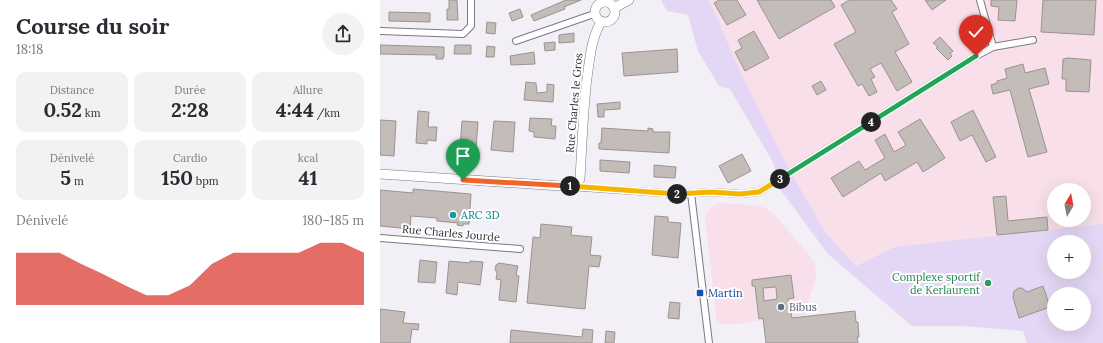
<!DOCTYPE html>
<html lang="fr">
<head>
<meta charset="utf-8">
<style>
  :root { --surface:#fff; --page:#f2f2f3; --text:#2b2b33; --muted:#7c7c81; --accent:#d93025 }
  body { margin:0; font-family:Lora,serif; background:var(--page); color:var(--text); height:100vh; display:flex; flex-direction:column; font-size:15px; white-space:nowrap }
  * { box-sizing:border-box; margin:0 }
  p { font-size:13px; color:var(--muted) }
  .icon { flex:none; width:22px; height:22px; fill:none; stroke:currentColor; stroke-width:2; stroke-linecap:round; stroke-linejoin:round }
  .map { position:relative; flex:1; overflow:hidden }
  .details { display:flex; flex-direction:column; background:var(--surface); width:380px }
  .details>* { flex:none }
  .needle { width:26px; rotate:10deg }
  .fabs { position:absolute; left:667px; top:183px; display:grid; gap:8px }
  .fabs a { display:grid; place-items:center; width:44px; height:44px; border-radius:50%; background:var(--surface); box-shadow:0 4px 16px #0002; font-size:20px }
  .pin { position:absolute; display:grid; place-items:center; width:34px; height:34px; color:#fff; margin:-41px -17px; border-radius:50% 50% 50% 0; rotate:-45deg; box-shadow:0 0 4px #0007 }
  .pin .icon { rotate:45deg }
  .km { position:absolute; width:20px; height:20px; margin:-10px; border-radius:50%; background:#222; color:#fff; font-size:11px; line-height:20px; text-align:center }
  .round { display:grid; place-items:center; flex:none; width:42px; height:42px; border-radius:21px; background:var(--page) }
  .overview { display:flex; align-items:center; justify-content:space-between; height:68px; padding:0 16px }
  h1 { font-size:22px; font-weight:700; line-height:30px }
  .figures { display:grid; grid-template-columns:repeat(3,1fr); gap:6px; height:68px; padding:4px 16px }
  .figures div { display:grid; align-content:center; border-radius:10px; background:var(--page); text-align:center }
  .figures b { font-size:20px; font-weight:700 }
  .figures small { font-size:11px; font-weight:400 }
  .figures p { font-size:11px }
  .chart { height:112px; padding:8px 16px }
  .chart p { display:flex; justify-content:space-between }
  .chart svg { width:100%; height:72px; margin-top:4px; fill:var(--accent); opacity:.7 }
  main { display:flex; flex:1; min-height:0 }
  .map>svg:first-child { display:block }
  .commercial { fill:#f8dfe9; fill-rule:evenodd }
  .green { fill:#e4d7f5; fill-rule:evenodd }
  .building { fill:#c3bcb9; stroke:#9a9390; fill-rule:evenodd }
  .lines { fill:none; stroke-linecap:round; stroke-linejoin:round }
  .street-casing { stroke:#7c797f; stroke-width:8 }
  .secondary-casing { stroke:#7c797f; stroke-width:10 }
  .street { stroke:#fff; stroke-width:6 }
  .secondary { stroke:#fff; stroke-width:9 }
  .split-1-casing { stroke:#fff; stroke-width:8 }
  .split-2-casing { stroke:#fff; stroke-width:8 }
  .split-3-casing { stroke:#fff; stroke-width:8 }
  .split-4-casing { stroke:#fff; stroke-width:8 }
  .split-5-casing { stroke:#fff; stroke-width:8 }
  .split-1 { stroke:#f0652b; stroke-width:5 }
  .split-2 { stroke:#f5b400; stroke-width:5 }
  .split-3 { stroke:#f5b400; stroke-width:5 }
  .split-4 { stroke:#22a559; stroke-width:5 }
  .split-5 { stroke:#22a559; stroke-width:5 }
  .culture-dot { fill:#0f9aa8; stroke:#fefeff; stroke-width:1.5 }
  .leisure-dot { fill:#2e9e5b; stroke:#fefeff; stroke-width:1.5 }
  .transit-dot { fill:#1a4fb4; stroke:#fefeff; stroke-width:1.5 }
  .service-dot { fill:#5c6f8a; stroke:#fefeff; stroke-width:1.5 }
  .labels { text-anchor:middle; stroke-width:4; stroke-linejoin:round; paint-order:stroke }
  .street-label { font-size:11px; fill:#2f2e31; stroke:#fefeff }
  .culture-label { font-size:11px; fill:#0d838f; stroke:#fefeff; text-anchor:start }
  .leisure-label { font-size:11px; fill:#27864d; stroke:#fefeff; text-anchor:end }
  .transit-label { font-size:11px; fill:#164399; stroke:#fefeff; text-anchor:start }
  .service-label { font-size:11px; fill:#4e5e75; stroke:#fefeff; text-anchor:start }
</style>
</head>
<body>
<main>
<section class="details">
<div class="overview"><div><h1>Course du soir</h1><p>18:18</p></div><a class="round"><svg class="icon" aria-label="share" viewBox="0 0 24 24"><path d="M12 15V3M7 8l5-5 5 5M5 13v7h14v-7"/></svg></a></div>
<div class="figures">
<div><p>Distance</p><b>0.52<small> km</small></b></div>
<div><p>Durée</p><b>2:28</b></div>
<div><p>Allure</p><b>4:44<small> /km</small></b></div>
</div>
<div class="figures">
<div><p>Dénivelé</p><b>5<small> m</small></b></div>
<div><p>Cardio</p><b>150<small> bpm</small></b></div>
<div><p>kcal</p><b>41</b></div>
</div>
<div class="chart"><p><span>Dénivelé</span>180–185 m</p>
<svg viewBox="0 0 160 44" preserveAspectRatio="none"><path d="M0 44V12L10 12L20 12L30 19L40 25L50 32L60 38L70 38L80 32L90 19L100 12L110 12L120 12L130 12L140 6L150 6L160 12V44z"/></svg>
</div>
</section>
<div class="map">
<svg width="723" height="343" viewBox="0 0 723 343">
  <rect width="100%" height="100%" fill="#f2eff6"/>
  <g class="commercial">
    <path d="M 329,0 L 723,0 L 723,224 L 514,247 L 476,266 L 447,235 L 410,171 L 360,73 ZM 674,190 L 704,190 L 704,220 L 674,220 Z"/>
    <polygon points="339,203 373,205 383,207 393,213 435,262 436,277 424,316 346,325 337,323 325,218 327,212 332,207"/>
  </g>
  <path class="green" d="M 281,0 L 329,0 L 359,69 L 410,171 L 446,233 L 476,266 L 514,247 L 723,224 L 723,343 L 647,343 L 643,331 L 582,326 L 532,326 L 448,254 L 400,189 L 394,164 L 350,89 L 339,86 L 318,51 L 308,15 L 287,11 ZM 674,242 L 704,242 L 704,272 L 674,272 ZM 674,294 L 704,294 L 704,324 L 674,324 Z"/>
  <g class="building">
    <polygon points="69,0 77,0 78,20 67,20 67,9 69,9"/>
    <polygon points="186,0 201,0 184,7 185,9 154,21 151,15"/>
    <polygon points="339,0 357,0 366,15 347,25 334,3"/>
    <polygon points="377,0 451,0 455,7 399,39"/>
    <polygon points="469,0 511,0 517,9 512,12 529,44 515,52 532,82 517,91 501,63 490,69 495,77 491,79 497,92 489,96 482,84 478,86 454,44 476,32 461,5"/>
    <polygon points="545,0 566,0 552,10"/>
    <polygon points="611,0 637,0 635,21 618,20 619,7 611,6"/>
    <polygon points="663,0 716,0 714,35 661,32"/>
    <polygon points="140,9 143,17 132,21 129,13"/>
    <polygon points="9,12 50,13 50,22 9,21"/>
    <polygon points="107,22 116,23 115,34 106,33"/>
    <polygon points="374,31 389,58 365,71 355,52 362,48 358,40"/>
    <polygon points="194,33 194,42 179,43 179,35"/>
    <polygon points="560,37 573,51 570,54 572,56 568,60 556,48 558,47 553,43"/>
    <polygon points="175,42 175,50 165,51 164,43"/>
    <polygon points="0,45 64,47 64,56 63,59 56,59 56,55 0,54"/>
    <polygon points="75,45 91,45 91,54 74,54"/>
    <polygon points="107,46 115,47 114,57 106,57"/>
    <polygon points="297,49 298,72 244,76 242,53"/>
    <polygon points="154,52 155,64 131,65 130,56"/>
    <polygon points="688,58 711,60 709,92 686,91 686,79 682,79 683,59"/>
    <polygon points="643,64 645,73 665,68 669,84 649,89 667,152 648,157 630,90 613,94 611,85 617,83 617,81 627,78 625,69"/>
    <polygon points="441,81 446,90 437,95 432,86"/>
    <polygon points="146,82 156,83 157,93 167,92 167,84 174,85 173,102 144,100"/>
    <polygon points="240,102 240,109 224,110 224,117 218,117 217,104"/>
    <polygon points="593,110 616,157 606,162 592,135 580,141 571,122"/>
    <polygon points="38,111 49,112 48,127 57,127 56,141 47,140 47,144 36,143"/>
    <polygon points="150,118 172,119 171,126 176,126 175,139 154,137 154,132 149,131"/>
    <polygon points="540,119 565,158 543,172 537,162 505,181 501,173 463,197 451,178 479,161 485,170 505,158 495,140 505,134 514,152 526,145 518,132"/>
    <polygon points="0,120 16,121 14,156 0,155"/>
    <polygon points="82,121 98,122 96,149 80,148"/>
    <polygon points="114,121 135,122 133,152 111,150"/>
    <polygon points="222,128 268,131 268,128 273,129 273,132 290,132 289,153 219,149 219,143 221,143"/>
    <polygon points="362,154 371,171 348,183 339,166"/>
    <polygon points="220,160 250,162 249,173 220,171"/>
    <polygon points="274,165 296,167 295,178 274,177"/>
    <polygon points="33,189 91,194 89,224 83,224 83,226 77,225 78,223 57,221 57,218 31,216 30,229 0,226 0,190 33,193"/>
    <polygon points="626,196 628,221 667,217 668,230 617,235 613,197"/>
    <polygon points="275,216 288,217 288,222 301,223 298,258 272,255"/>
    <polygon points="161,224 192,227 191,235 212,237 210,255 221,256 219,267 209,266 205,309 147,303 153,237 160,238"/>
    <polygon points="40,260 57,262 55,283 38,282"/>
    <polygon points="69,261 90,263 90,261 103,262 100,285 78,282 77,295 66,293"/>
    <polygon points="119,263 138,266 136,275 139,276 136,302 119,300 121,280 116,279 117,273 115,269 116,265"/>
    <path d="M 411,275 L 414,298 L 408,299 L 412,318 L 475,311 L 476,322 L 478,322 L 479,337 L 477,337 L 478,343 L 386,343 L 383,318 L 379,319 L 375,286 L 372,286 L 372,280 ZM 396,287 L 397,299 L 384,301 L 383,288 Z"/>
    <polygon points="663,286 670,307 639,318 633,297 634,291 639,288 642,288 647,292"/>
    <polygon points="290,302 300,303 299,319 288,318"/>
    <polygon points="0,309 25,312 23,323 39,324 38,330 32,329 30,343 0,343"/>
    <polygon points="203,329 213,330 212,343 130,343 131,330 202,337"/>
    <polygon points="226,331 235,332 234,343 225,343"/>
  </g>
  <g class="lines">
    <defs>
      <g id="street">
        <polyline points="222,0 222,2"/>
        <polyline points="600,0 613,47"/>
        <polyline points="0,31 83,34 91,26 91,0"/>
        <polyline points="136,41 214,14"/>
        <polyline points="196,187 298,194 331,192 361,194 379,192 596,56 613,47 653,40"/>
        <polyline points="311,193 329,343"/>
        <polyline points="0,238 140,249"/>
      </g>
      <g id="secondary">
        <circle cx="225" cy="12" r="10"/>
        <polyline points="234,8 249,0"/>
        <path d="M 0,174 L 196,187 L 200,179 C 202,145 203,111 207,78 C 210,58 211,39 221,22"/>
      </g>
    </defs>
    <use href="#street" class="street-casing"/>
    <use href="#secondary" class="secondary-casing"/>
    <use href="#street" class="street"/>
    <use href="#secondary" class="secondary"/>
  </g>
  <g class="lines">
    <defs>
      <polyline id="split-1" points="83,180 190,186"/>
      <polyline id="split-2" points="190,186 297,194"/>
      <polyline id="split-3" points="297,194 331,192 360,194 379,192 400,179"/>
      <polyline id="split-4" points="400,179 491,122"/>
      <polyline id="split-5" points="491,122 596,56"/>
    </defs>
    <use href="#split-1" class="split-1-casing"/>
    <use href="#split-2" class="split-2-casing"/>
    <use href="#split-3" class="split-3-casing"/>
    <use href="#split-4" class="split-4-casing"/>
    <use href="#split-5" class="split-5-casing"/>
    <use href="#split-1" class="split-1"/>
    <use href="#split-2" class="split-2"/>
    <use href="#split-3" class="split-3"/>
    <use href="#split-4" class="split-4"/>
    <use href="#split-5" class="split-5"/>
  </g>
  <circle class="culture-dot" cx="73" cy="215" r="4"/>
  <circle class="leisure-dot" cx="608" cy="283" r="4"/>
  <rect class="transit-dot" x="316" y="289" width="8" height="8" rx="2"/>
  <circle class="service-dot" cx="401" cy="307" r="4"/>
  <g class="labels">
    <g class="street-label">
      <text transform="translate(194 103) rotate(-85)" y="4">Rue Charles le Gros</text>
      <text transform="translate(71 233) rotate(5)" y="4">Rue Charles Jourde</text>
    </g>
    <g class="culture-label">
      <text x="81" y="219">ARC 3D</text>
    </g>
    <g class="leisure-label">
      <text x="600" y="281">Complexe sportif<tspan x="600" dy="13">de Kerlaurent</tspan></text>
    </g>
    <g class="transit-label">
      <text x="328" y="297">Martin</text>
    </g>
    <g class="service-label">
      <text x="409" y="311">Bibus</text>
    </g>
  </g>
</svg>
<div class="fabs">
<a><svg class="needle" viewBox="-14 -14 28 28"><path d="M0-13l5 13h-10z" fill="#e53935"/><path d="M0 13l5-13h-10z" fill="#7c7c81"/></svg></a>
<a>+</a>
<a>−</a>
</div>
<div class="pin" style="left:83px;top:180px;background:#1e9e55"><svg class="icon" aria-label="arrive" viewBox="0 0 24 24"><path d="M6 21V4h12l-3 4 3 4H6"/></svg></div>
<div class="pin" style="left:596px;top:56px;background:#d93025"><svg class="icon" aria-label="check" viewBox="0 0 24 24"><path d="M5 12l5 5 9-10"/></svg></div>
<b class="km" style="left:190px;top:186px">1</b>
<b class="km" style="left:297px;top:194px">2</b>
<b class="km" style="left:400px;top:179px">3</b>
<b class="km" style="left:491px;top:122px">4</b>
</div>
</main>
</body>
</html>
